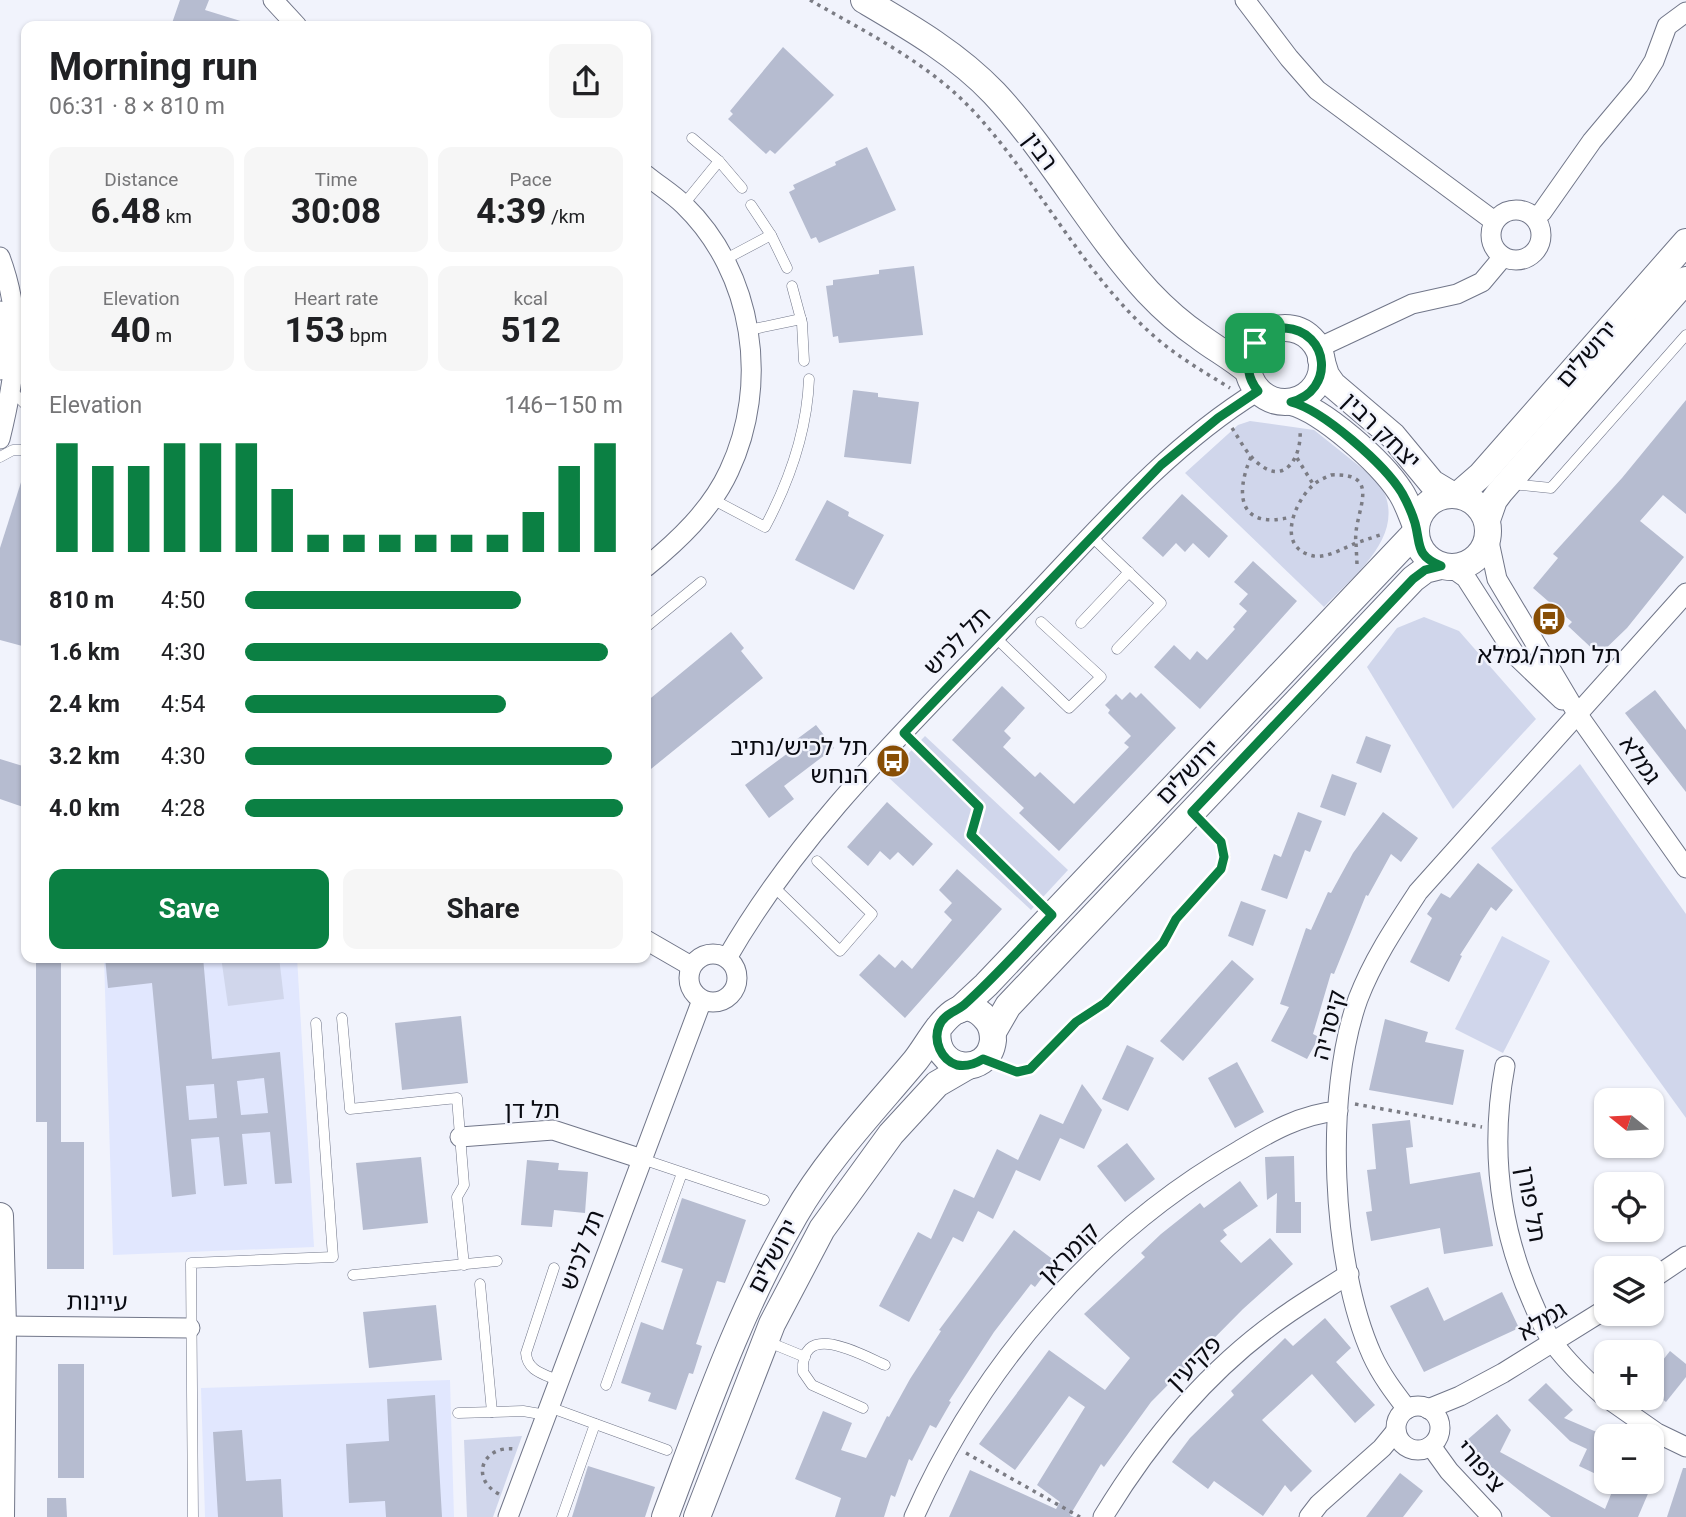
<!DOCTYPE html>
<html lang="en">
<head>
<meta charset="utf-8">
<style>
  :root { --surface:#fff; --page:#f6f6f6; --text:#202124; --muted:#757577; --accent:#0b8043 }
  body { margin:0; font-family:Roboto,"Noto Sans Hebrew",sans-serif; background:var(--page); color:var(--text); height:100vh; display:flex; flex-direction:column; font-size:26px; white-space:nowrap }
  * { box-sizing:border-box; margin:0 }
  p { font-size:23px; color:var(--muted) }
  .icon { flex:none; width:38px; height:38px; fill:none; stroke:currentColor; stroke-width:2; stroke-linecap:round; stroke-linejoin:round }
  .map { position:relative; flex:1; overflow:hidden }
  .sheet { position:absolute; left:21px; top:21px; width:630px; height:942px; display:flex; flex-direction:column; background:var(--surface); border-radius:14px; box-shadow:0 2px 5px #0004 }
  .sheet>* { flex:none }
  .needle { width:46px; rotate:288deg }
  .tools { position:absolute; left:1594px; top:1088px; display:grid; gap:14px }
  .tools a { display:grid; place-items:center; width:70px; height:70px; border-radius:14px; background:var(--surface); box-shadow:0 2px 5px #0004; font-size:35px }
  .pin { position:absolute; display:grid; place-items:center; width:60px; height:60px; color:#fff; margin:-30px; border-radius:14px; box-shadow:0 4px 10px #0006 }
  .round { display:grid; place-items:center; flex:none; width:74px; height:74px; border-radius:14px; background:var(--page) }
  .summary { display:flex; align-items:center; justify-content:space-between; height:119px; padding:0 28px }
  h1 { font-size:38px; font-weight:700; line-height:52px }
  .stats { display:grid; grid-template-columns:repeat(3,1fr); gap:10px; height:119px; padding:7px 28px }
  .stats div { display:grid; align-content:center; border-radius:14px; background:var(--page); text-align:center }
  .stats b { font-size:35px; font-weight:700 }
  .stats small { font-size:19px; font-weight:400 }
  .stats p { font-size:19px }
  .chart { height:196px; padding:14px 28px }
  .chart p { display:flex; justify-content:space-between }
  .chart svg { width:100%; height:126px; margin-top:7px; stroke:var(--accent); stroke-width:6 }
  .cta { display:flex; gap:14px; margin-top:auto; padding:14px 28px }
  .cta a { flex:1; height:80px; border-radius:14px; background:var(--accent); color:#fff; font-size:28px; font-weight:700; line-height:80px; text-align:center }
  .cta a+a { background:var(--page); color:var(--text) }
  ul { padding:0 28px; list-style:none; font-size:23px }
  li { display:grid; grid-template-columns:112px 84px 1fr; align-items:center; height:52px }
  li i { height:18px; border-radius:9px; background:var(--accent) }
  .map>svg:first-child { display:block }
  .built { fill:#e1e7fe }
  .green { fill:#d0d6eb }
  .building { fill:#b6bcd0; fill-rule:evenodd }
  .lines { fill:none; stroke-linecap:round; stroke-linejoin:round }
  .lane-casing { stroke:#717689; stroke-width:11 }
  .street-casing { stroke:#717689; stroke-width:21 }
  .secondary-casing { stroke:#717689; stroke-width:28 }
  .path { stroke:#7b7c84; stroke-width:3.5; stroke-dasharray:3.5 5; stroke-linecap:butt }
  .lane { stroke:#fff; stroke-width:10 }
  .street { stroke:#fff; stroke-width:19 }
  .secondary { stroke:#fff; stroke-width:26 }
  .route-casing { stroke:#fff; stroke-width:14 }
  .route { stroke:#0b8043; stroke-width:9 }
  .labels { text-anchor:middle; stroke-width:5; stroke-linejoin:round; paint-order:stroke }
  .street-label { font-size:24px; fill:#0a0b12; stroke:#f1f3fc }
  .poi-label { font-size:24px; fill:#0a0b12; stroke:#f1f3fc }
</style>
</head>
<body>
<div class="map">
<svg width="1686" height="1517" viewBox="0 0 1686 1517">
  <rect width="100%" height="100%" fill="#f1f3fc"/>
  <g class="built">
    <polygon points="104,957 297,957 314,1247 113,1255"/>
    <polygon points="450,1380 454,1517 205,1517 201,1388"/>
  </g>
  <g class="green">
    <path d="M 1250,421 L 1314,430 L 1378,481 C 1412,532 1356,573 1324,607 L 1185,473 L 1238,425 Z"/>
    <polygon points="1424,617 1459,631 1536,719 1453,809 1367,667 1397,628"/>
    <polygon points="925,736 1068,870 1031,910 887,776"/>
    <polygon points="1580,764 1686,914 1686,1118 1491,848"/>
    <polygon points="1502,936 1550,961 1503,1053 1455,1029"/>
    <polygon points="221,957 279,957 284,999 228,1006"/>
    <polygon points="522,1436 493,1517 467,1517 464,1440"/>
  </g>
  <g class="building">
    <polygon points="180,0 209,0 205,10 247,23 246,26 171,26"/>
    <polygon points="783,47 834,95 775,154 770,150 766,154 728,119 733,114 730,111"/>
    <polygon points="867,147 896,210 819,243 816,237 811,239 789,192 795,189 793,185 836,165 835,162"/>
    <polygon points="914,266 923,335 839,343 838,336 833,337 826,286 833,285 833,280 879,274 879,270"/>
    <polygon points="853,390 878,393 878,397 919,402 911,464 844,457"/>
    <polygon points="1686,400 1686,514 1663,495 1640,521 1684,557 1627,628 1599,655 1568,626 1572,622 1533,588 1558,558 1553,554 1622,478"/>
    <polygon points="23,476 26,476 26,647 0,640 0,548"/>
    <polygon points="1182,494 1228,536 1209,558 1193,543 1185,552 1176,543 1163,557 1142,538"/>
    <polygon points="827,500 849,512 848,516 884,535 854,590 795,560"/>
    <polygon points="1253,561 1297,601 1200,709 1154,667 1174,645 1190,660 1197,651 1207,660 1235,629 1233,627 1247,611 1239,604 1248,594 1234,582"/>
    <polygon points="731,632 744,648 741,651 763,678 646,773 646,702"/>
    <polygon points="1002,686 1025,708 1004,731 1011,738 1003,747 1035,777 1040,772 1074,804 1129,747 1124,743 1131,736 1108,713 1110,710 1105,705 1116,694 1122,700 1130,692 1136,698 1141,693 1176,728 1059,851 1019,813 1024,808 952,740"/>
    <polygon points="1655,690 1686,730 1686,792 1625,713"/>
    <polygon points="816,725 834,748 784,786 794,799 769,818 745,785 792,750 789,745"/>
    <polygon points="1366,736 1391,745 1381,773 1356,763"/>
    <polygon points="0,759 26,767 26,808 0,799"/>
    <polygon points="1332,774 1357,783 1345,816 1320,807"/>
    <polygon points="887,802 933,844 913,866 898,852 890,860 880,851 868,866 847,847"/>
    <polygon points="1298,812 1322,821 1310,852 1305,850 1287,899 1261,890 1274,854 1281,857"/>
    <polygon points="1383,812 1418,838 1401,862 1391,854 1368,896 1366,895 1334,974 1331,973 1313,1034 1319,1037 1307,1059 1271,1041 1289,1007 1280,1004 1306,928 1311,930 1328,892 1331,893 1353,853"/>
    <polygon points="1478,863 1513,890 1496,911 1491,907 1460,955 1462,956 1449,982 1410,962 1432,918 1427,914 1441,893 1450,898"/>
    <polygon points="957,869 1002,909 905,1018 859,975 879,954 895,968 902,960 912,969 952,920 944,912 952,903 939,890"/>
    <polygon points="1241,901 1266,910 1253,946 1228,936"/>
    <path d="M 105,957 L 203,957 L 212,1059 L 280,1052 L 292,1183 L 275,1184 L 270,1132 L 242,1134 L 247,1184 L 224,1186 L 219,1137 L 191,1139 L 196,1194 L 172,1197 L 152,983 L 108,988 ZM 264,1078 L 268,1113 L 241,1115 L 237,1081 ZM 214,1084 L 217,1118 L 189,1120 L 186,1086 Z"/>
    <polygon points="36,959 61,959 61,1142 84,1142 84,1269 47,1269 47,1122 36,1122"/>
    <polygon points="1232,960 1254,979 1183,1061 1160,1041"/>
    <polygon points="461,1016 468,1083 402,1090 395,1023"/>
    <polygon points="1385,1019 1428,1032 1425,1042 1464,1050 1453,1105 1369,1090"/>
    <polygon points="1127,1045 1154,1058 1128,1111 1102,1099"/>
    <polygon points="1237,1062 1264,1112 1235,1128 1208,1078"/>
    <polygon points="1082,1084 1102,1110 1084,1149 1060,1138 1040,1181 1016,1170 993,1219 978,1211 963,1242 953,1237 909,1322 879,1306 918,1232 931,1239 954,1189 974,1198 997,1149 1018,1160 1040,1114 1063,1124"/>
    <polygon points="1410,1120 1413,1147 1406,1148 1410,1184 1480,1172 1493,1246 1444,1254 1440,1228 1371,1241 1366,1212 1372,1211 1367,1170 1376,1169 1372,1124"/>
    <polygon points="1127,1143 1155,1179 1125,1202 1097,1166"/>
    <polygon points="1294,1156 1295,1202 1301,1202 1301,1233 1276,1233 1277,1193 1267,1200 1265,1157"/>
    <polygon points="421,1157 428,1223 363,1230 356,1163"/>
    <polygon points="527,1160 559,1163 558,1170 588,1172 585,1213 554,1210 552,1227 521,1225"/>
    <polygon points="1240,1181 1258,1206 1223,1230 1227,1235 1220,1241 1241,1263 1270,1238 1293,1264 1243,1309 1151,1402 1104,1467 1101,1464 1070,1515 1074,1517 949,1517 970,1470 1056,1509 1060,1502 1037,1485 1085,1407 1069,1396 1015,1470 979,1444 1049,1350 1105,1390 1130,1358 1084,1314 1145,1257 1141,1253 1161,1234 1200,1203 1204,1208"/>
    <polygon points="682,1198 746,1220 725,1283 717,1281 696,1344 702,1346 693,1374 689,1373 676,1410 648,1401 651,1393 621,1383 641,1322 663,1330 683,1269 661,1262"/>
    <polygon points="1014,1230 1055,1261 1035,1287 1031,1284 994,1332 949,1401 951,1402 936,1428 930,1425 912,1461 909,1459 895,1497 891,1495 884,1517 835,1517 841,1498 795,1479 823,1411 852,1423 841,1450 866,1458 887,1416 889,1417 910,1379 941,1331 939,1330"/>
    <polygon points="1428,1287 1444,1321 1502,1292 1519,1328 1424,1372 1390,1306"/>
    <polygon points="436,1305 442,1360 369,1368 363,1312"/>
    <polygon points="1325,1318 1351,1348 1336,1362 1375,1405 1355,1423 1312,1374 1262,1420 1312,1471 1291,1492 1285,1485 1263,1516 1214,1481 1208,1489 1172,1462 1190,1438 1234,1395 1231,1391 1285,1338 1293,1346"/>
    <polygon points="1670,1351 1686,1364 1686,1377 1666,1402 1652,1391 1652,1374"/>
    <rect x="58" y="1364" width="26" height="114"/>
    <polygon points="1546,1383 1573,1410 1564,1418 1606,1436 1606,1456 1598,1475 1579,1466 1587,1449 1570,1441 1528,1400"/>
    <polygon points="435,1395 442,1517 386,1517 385,1501 349,1503 346,1444 389,1441 387,1399"/>
    <polygon points="1497,1414 1511,1430 1500,1452 1605,1509 1616,1482 1653,1482 1638,1517 1551,1517 1490,1466 1489,1468 1466,1441"/>
    <polygon points="242,1430 246,1481 281,1479 283,1517 218,1517 213,1432"/>
    <polygon points="588,1466 655,1487 645,1517 572,1517"/>
    <polygon points="1683,1468 1686,1468 1686,1517 1667,1517"/>
    <polygon points="1400,1473 1423,1491 1403,1517 1366,1517"/>
    <polygon points="47,1498 66,1498 67,1517 47,1517"/>
  </g>
  <g class="lines">
    <defs>
      <g id="lane">
        <polyline points="692,138 719,161 742,188"/>
        <polyline points="684,204 719,161"/>
        <polyline points="751,205 771,235 787,268"/>
        <polyline points="724,260 771,235"/>
        <polyline points="792,286 802,323 804,361"/>
        <polyline points="749,330 801,319"/>
        <polyline points="12,391 26,405"/>
        <polyline points="0,457 13,450 26,450"/>
        <polyline points="1511,484 1551,488 1686,335"/>
        <path d="M 712,499 L 765,527 C 790,480 807,432 809,379"/>
        <polyline points="1092,537 1161,603 1117,649"/>
        <polyline points="1081,623 1129,572"/>
        <polyline points="646,627 701,582"/>
        <polyline points="995,637 1069,708 1101,677 1041,622"/>
        <polyline points="773,886 840,951 872,914 817,861"/>
        <polyline points="342,1018 350,1109 457,1098 464,1185 457,1197 464,1265"/>
        <polyline points="987,1060 1017,1072 1030,1069 1076,1022 1105,1003 1163,943 1176,919 1221,869 1225,857 1221,842 1192,812"/>
        <polyline points="642,1159 764,1200"/>
        <path d="M 554,1268 L 526,1353 C 527,1371 544,1374 559,1381"/>
        <polyline points="353,1275 497,1261"/>
        <polyline points="480,1284 492,1412"/>
        <polyline points="766,1341 805,1357"/>
        <polyline points="606,1385 682,1173"/>
        <polyline points="549,1407 667,1450"/>
        <path d="M 863,1408 L 812,1385 L 803,1372 C 800,1319 862,1355 885,1365"/>
        <polyline points="458,1413 523,1411 546,1415"/>
        <polyline points="193,1517 191,1263 333,1257 316,1023"/>
        <polyline points="562,1517 595,1424"/>
      </g>
      <g id="street">
        <polyline points="273,0 297,26"/>
        <polyline points="1245,0 1289,58 1317,90 1494,221"/>
        <path d="M 646,175 C 658,185 673,194 684,205 C 754,273 770,384 729,471 C 711,510 678,541 646,567"/>
        <circle cx="1516" cy="235" r="25"/>
        <polyline points="1534,217 1542,212 1592,141 1639,85 1654,61 1667,26 1686,12"/>
        <path d="M 0,257 C 24,321 16,374 0,439"/>
        <polyline points="0,311 3,348 0,370"/>
        <polyline points="1318,348 1412,304 1457,294 1482,282 1503,257"/>
        <polyline points="1488,537 1497,579 1578,715 1686,868"/>
        <polyline points="1452,568 1466,578 1516,656 1562,700"/>
        <polyline points="646,940 691,966"/>
        <circle cx="713" cy="978" r="24"/>
        <path d="M 727,958 C 802,827 914,722 1017,614 C 1093,535 1164,449 1258,391"/>
        <path d="M 1505,1066 C 1490,1146 1499,1226 1532,1301 C 1538,1315 1545,1332 1554,1344 C 1568,1363 1588,1382 1606,1398"/>
        <polyline points="460,1137 553,1130 642,1159"/>
        <polyline points="1652,1279 1686,1256"/>
        <polyline points="3,1326 190,1328"/>
        <polyline points="1607,1398 1657,1433 1686,1447"/>
        <circle cx="1418" cy="1428" r="22"/>
        <path d="M 1407,1409 C 1394,1392 1381,1375 1372,1355 C 1331,1264 1324,1094 1358,999 C 1373,960 1395,927 1418,892 L 1686,593"/>
        <polyline points="1428,1409 1460,1396 1503,1373 1606,1309"/>
        <polyline points="1431,1446 1449,1471 1492,1517"/>
        <polyline points="508,1517 702,1000"/>
        <path d="M 914,1517 C 981,1366 1096,1232 1240,1150 C 1270,1132 1302,1114 1338,1111"/>
        <path d="M 1103,1517 C 1151,1438 1213,1364 1290,1312 C 1309,1299 1329,1287 1349,1274"/>
        <polyline points="1309,1517 1319,1504 1382,1448 1396,1431"/>
      </g>
      <g id="secondary">
        <path d="M 864,0 C 910,27 957,54 994,93 C 1051,154 1091,230 1148,292 C 1164,309 1181,324 1200,337 C 1216,349 1233,358 1248,371"/>
        <circle cx="1285" cy="365" r="37"/>
        <polyline points="1321,359 1326,375 1333,385 1393,436 1432,483 1452,495"/>
        <path d="M 1291,402 C 1323,410 1381,462 1400,491 C 1407,501 1411,514 1416,526"/>
        <circle cx="1452" cy="531" r="36"/>
        <polyline points="1458,495 1481,475 1686,242"/>
        <polyline points="1487,520 1494,500 1500,492 1686,280"/>
        <polyline points="959,1010 986,985 1416,532"/>
        <polyline points="993,1032 1008,1006 1413,579 1425,570 1441,566"/>
        <polyline points="0,1216 3,1326 1,1517"/>
        <path d="M 665,1517 C 704,1414 739,1311 795,1215 C 827,1159 874,1110 915,1061 C 931,1042 957,982 987,1020 C 992,1026 993,1034 993,1040 C 989,1079 931,1072 938,1028"/>
        <polyline points="697,1517 772,1324 822,1229 891,1134 937,1084 968,1066"/>
      </g>
    </defs>
    <use href="#lane" class="lane-casing"/>
    <use href="#street" class="street-casing"/>
    <use href="#secondary" class="secondary-casing"/>
    <g class="path">
      <path d="M 810,0 C 867,33 931,64 976,114 C 1040,184 1083,274 1155,337 C 1178,357 1204,372 1230,388"/>
      <path d="M 1232,428 C 1240,440 1247,455 1259,464 C 1286,486 1302,455 1300,430"/>
      <path d="M 1251,457 C 1234,496 1240,530 1291,517"/>
      <polyline points="1297,458 1313,484"/>
      <path d="M 1331,475 C 1386,472 1352,514 1356,543 C 1344,548 1327,558 1314,556 C 1276,549 1293,504 1312,486 C 1317,481 1324,478 1331,475 Z"/>
      <polyline points="1357,564 1356,543 1383,534"/>
      <polyline points="915,744 979,807 971,835 1038,901"/>
      <polyline points="1355,1104 1482,1127"/>
      <polyline points="966,1453 1080,1517"/>
      <path d="M 499,1494 C 469,1478 483,1445 515,1449"/>
    </g>
    <use href="#lane" class="lane"/>
    <use href="#street" class="street"/>
    <use href="#secondary" class="secondary"/>
  </g>
  <g class="lines">
    <defs>
      <path id="route" d="M 1285,328 C 1330,331 1335,391 1291,402 C 1323,410 1385,465 1402,493 C 1407,502 1412,513 1415,523 C 1421,545 1415,555 1441,566 L 1425,570 L 1413,579 L 1192,812 L 1221,842 L 1224,857 L 1221,869 L 1176,919 L 1163,943 L 1105,1003 L 1076,1022 L 1030,1069 L 1017,1072 L 983,1059 C 975,1064 967,1067 957,1065 C 941,1060 933,1041 939,1026 C 944,1014 955,1012 964,1005 C 995,977 1023,946 1052,915 L 971,835 L 979,807 L 904,733 L 1161,465 L 1218,418 L 1258,391 C 1237,366 1252,331 1285,328 Z"/>
    </defs>
    <use href="#route" class="route-casing"/>
    <use href="#route" class="route"/>
  </g>
  <defs>
    <symbol id="bus-disc" viewBox="-11 -11 22 22"><circle r="9.5" fill="#884e05" stroke="#f1f3fc"/><path d="M-5-6H5V4H4V6H2V4H-2V6H-4V4H-5ZM-3.5-4V0h7V-4ZM-3.5 1.2v1.5H-2V1.2ZM2 1.2v1.5H3.5V1.2Z" fill="#fff"/></symbol>
  </defs>
  <g fill-rule="evenodd">
    <use href="#bus-disc" x="1530" y="600" width="38" height="38"/>
    <use href="#bus-disc" x="874" y="742" width="38" height="38"/>
  </g>
  <g class="labels">
    <g class="street-label">
      <text transform="translate(1040 151) rotate(53)" y="8">רבין</text>
      <text transform="translate(1587 354) rotate(-49)" y="8">ירושלים</text>
      <text transform="translate(1381 431) rotate(44)" y="8">יצחק רבין</text>
      <text transform="translate(957 641) rotate(-46)" y="8">תל לכיש</text>
      <text transform="translate(1640 760) rotate(55)" y="8">גמלא</text>
      <text transform="translate(1188 772) rotate(-46)" y="8">ירושלים</text>
      <text transform="translate(1329 1025) rotate(-75)" y="8">קיסריה</text>
      <text x="532" y="1118">תל דן</text>
      <text transform="translate(1531 1204) rotate(80)" y="8">תל פורן</text>
      <text transform="translate(582 1250) rotate(-69)" y="8">תל לכיש</text>
      <text transform="translate(1069 1253) rotate(-45)" y="8">קומראן</text>
      <text transform="translate(773 1256) rotate(-62)" y="8">ירושלים</text>
      <text transform="translate(97 1302) rotate(1)" y="8">עיינות</text>
      <text transform="translate(1542 1321) rotate(-32)" y="8">גמלא</text>
      <text transform="translate(1194 1363) rotate(-45)" y="8">פקיעין</text>
      <text transform="translate(1480 1466) rotate(49)" y="8">ציפורי</text>
    </g>
    <g class="poi-label">
      <text x="1549" y="663">תל חמה/גמלא</text>
      <text x="868" y="755" text-anchor="end">תל לכיש/נתיב<tspan x="868" dy="28">הנחש</tspan></text>
    </g>
  </g>
</svg>
<div class="tools">
<a><svg class="needle" viewBox="-14 -14 28 28"><path d="M0-13l5 13h-10z" fill="#e53935"/><path d="M0 13l5-13h-10z" fill="#757577"/></svg></a>
<a><svg class="icon" aria-label="locate" viewBox="0 0 24 24"><circle cx="12" cy="12" r="6"/><path d="M12 2v4M12 18v4M2 12h4M18 12h4"/></svg></a>
<a><svg class="icon" aria-label="layers" viewBox="0 0 24 24"><path d="M12 4l9 5-9 5-9-5zM3 14l9 5 9-5"/></svg></a>
<a>+</a>
<a>−</a>
</div>
<div class="pin" style="left:1255px;top:343px;background:#1e9e55"><svg class="icon" aria-label="arrive" viewBox="0 0 24 24"><path d="M6 21V4h12l-3 4 3 4H6"/></svg></div>
<section class="sheet">
<div class="summary"><div><h1>Morning run</h1><p>06:31 · 8 × 810 m</p></div><a class="round"><svg class="icon" aria-label="share" viewBox="0 0 24 24"><path d="M12 15V3M7 8l5-5 5 5M5 13v7h14v-7"/></svg></a></div>
<div class="stats">
<div><p>Distance</p><b>6.48<small> km</small></b></div>
<div><p>Time</p><b>30:08</b></div>
<div><p>Pace</p><b>4:39<small> /km</small></b></div>
</div>
<div class="stats">
<div><p>Elevation</p><b>40<small> m</small></b></div>
<div><p>Heart rate</p><b>153<small> bpm</small></b></div>
<div><p>kcal</p><b>512</b></div>
</div>
<div class="chart"><p><span>Elevation</span>146–150 m</p>
<svg viewBox="0 0 160 44" preserveAspectRatio="none"><path d="M5 44V6M15 44V14M25 44V14M35 44V6M45 44V6M55 44V6M65 44V22M75 44V38M85 44V38M95 44V38M105 44V38M115 44V38M125 44V38M135 44V30M145 44V14M155 44V6"/></svg>
</div>
<ul>
<li><b>810 m</b>4:50<i style="width:73%"></i></li>
<li><b>1.6 km</b>4:30<i style="width:96%"></i></li>
<li><b>2.4 km</b>4:54<i style="width:69%"></i></li>
<li><b>3.2 km</b>4:30<i style="width:97%"></i></li>
<li><b>4.0 km</b>4:28<i style="width:100%"></i></li>
</ul>
<div class="cta"><a>Save</a><a>Share</a></div>
</section>
</div>
</body>
</html>
